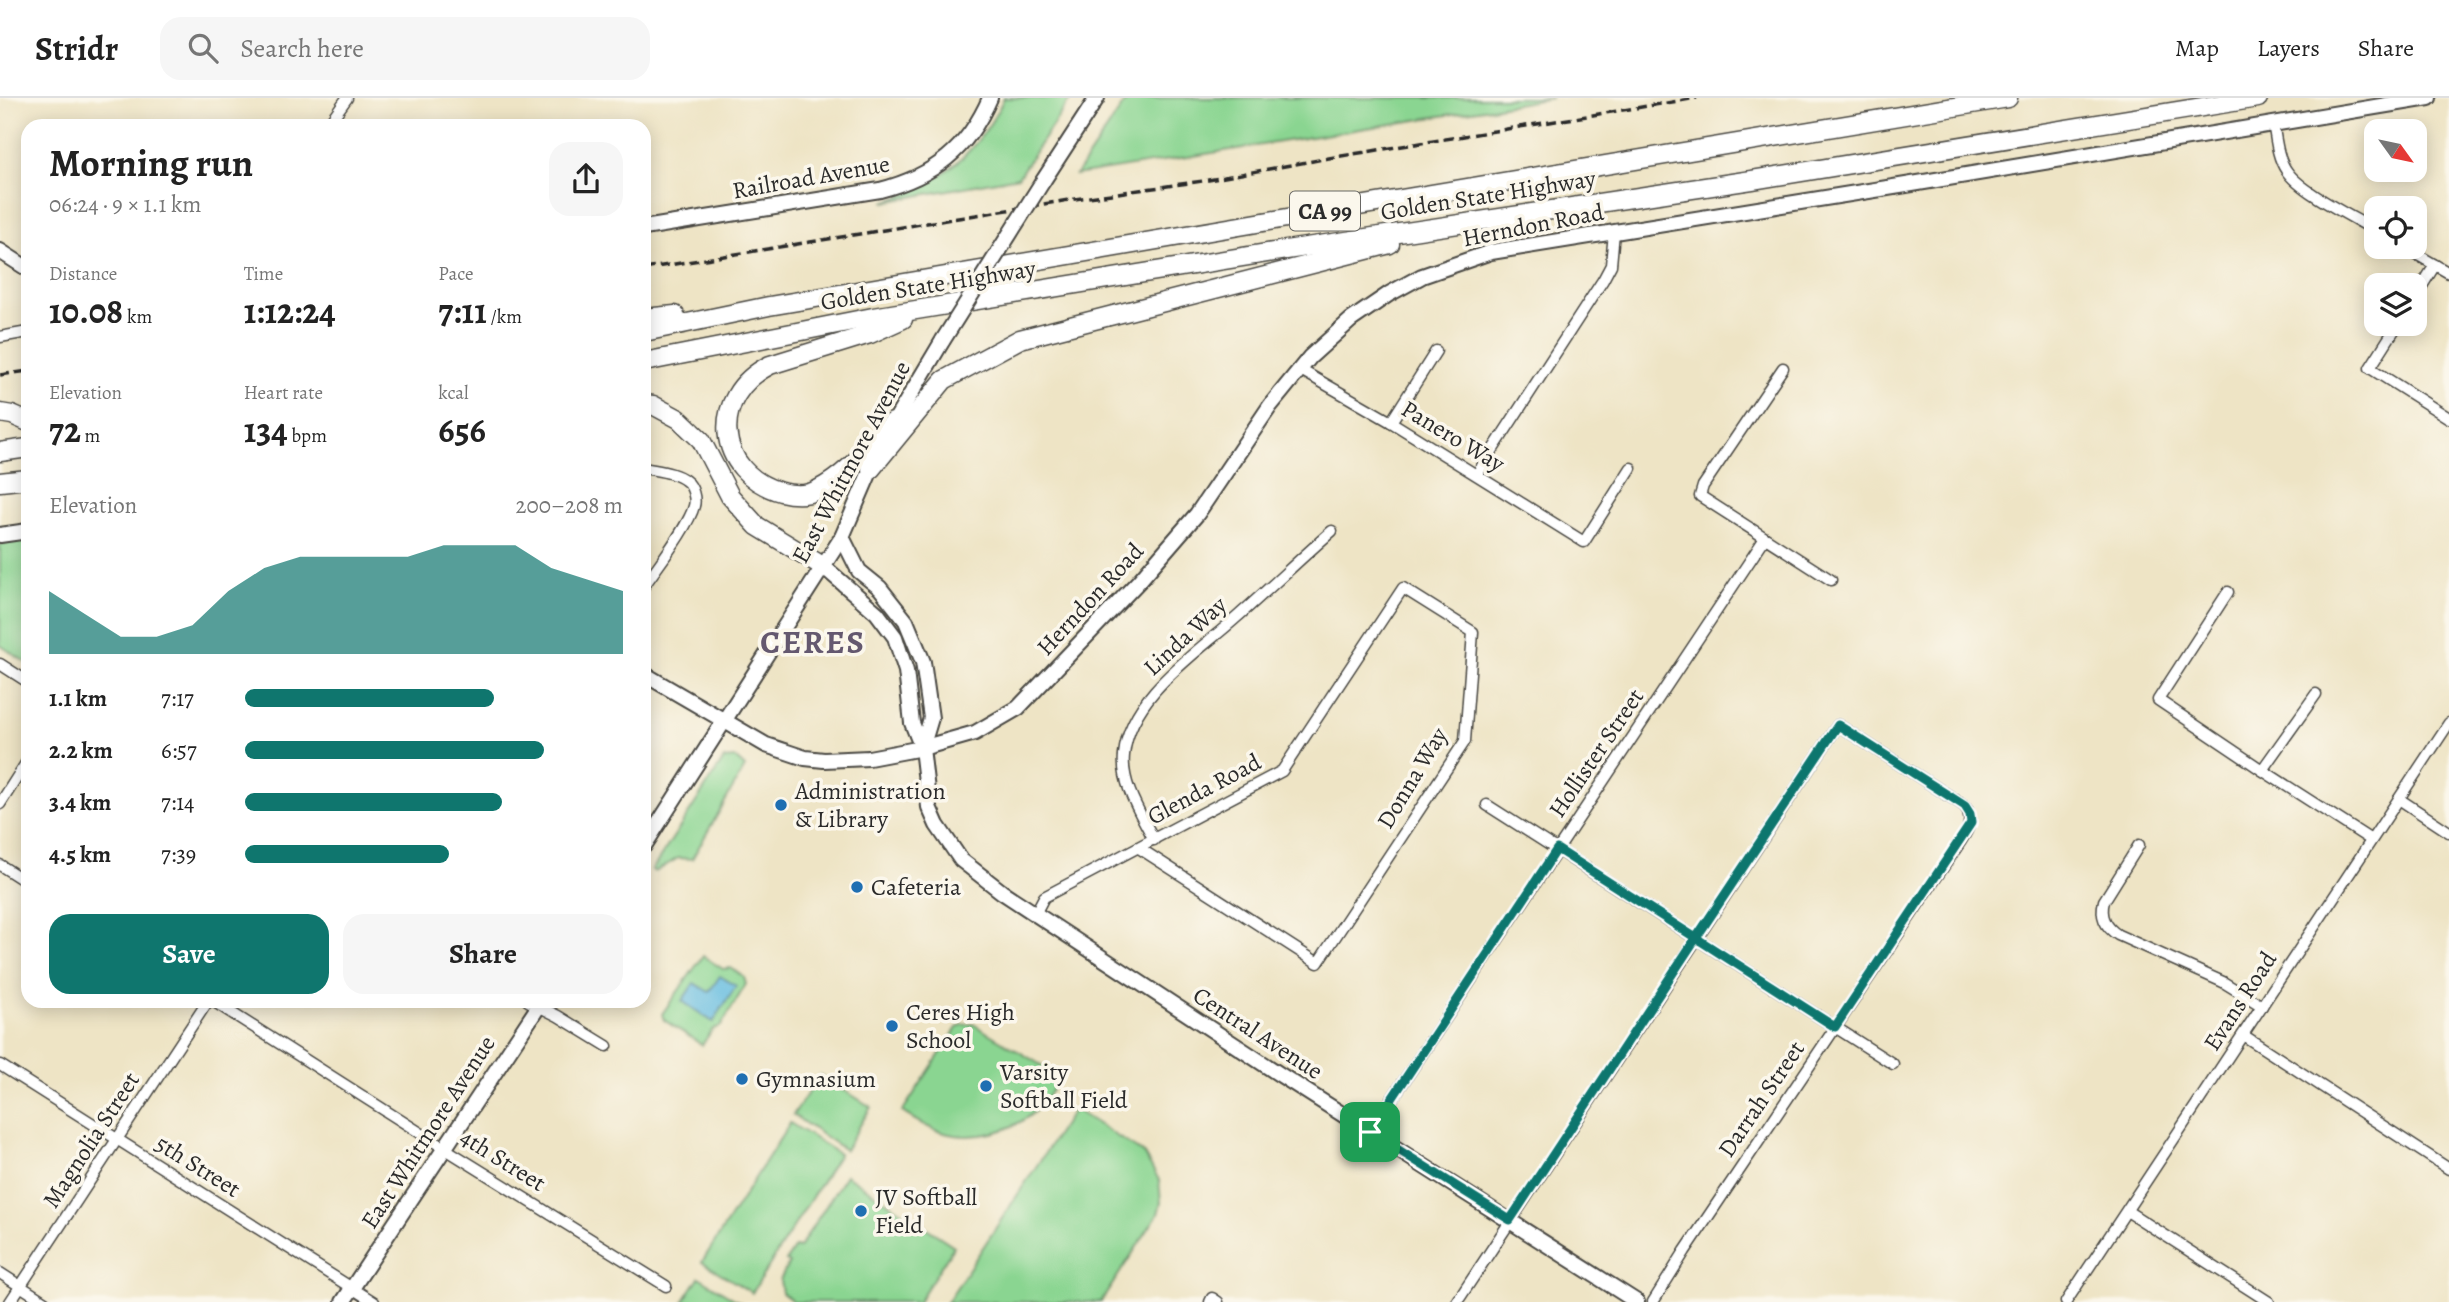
<!DOCTYPE html>
<html lang="en">
<head>
<meta charset="utf-8">
<style>
  :root { --surface:#fff; --page:#f6f6f6; --text:#222; --muted:#767676; --line:#e0e0e0; --accent:#0f766e }
  body { margin:0; font-family:Alegreya,serif; background:var(--page); color:var(--text); height:100vh; display:flex; flex-direction:column; font-size:26px; white-space:nowrap }
  * { box-sizing:border-box; margin:0 }
  p { font-size:23px; color:var(--muted) }
  .icon { flex:none; width:38px; height:38px; fill:none; stroke:currentColor; stroke-width:2; stroke-linecap:round; stroke-linejoin:round }
  .map { position:relative; flex:1; overflow:hidden }
  .details { position:absolute; left:21px; top:21px; width:630px; height:889px; display:flex; flex-direction:column; background:var(--surface); border-radius:21px; box-shadow:0 4px 18px #0003 }
  .details>* { flex:none }
  .needle { width:46px; rotate:123deg }
  .buttons { position:absolute; left:2364px; top:21px; display:grid; gap:14px }
  .buttons a { display:grid; place-items:center; width:63px; height:63px; border-radius:14px; background:var(--surface); box-shadow:0 4px 18px #0003; font-size:35px }
  .pin { position:absolute; display:grid; place-items:center; width:60px; height:60px; color:#fff; margin:-30px; border-radius:14px; box-shadow:0 4px 10px #0006 }
  .round { display:grid; place-items:center; flex:none; width:74px; height:74px; border-radius:21px; background:var(--page) }
  .head { display:flex; align-items:center; justify-content:space-between; height:119px; padding:0 28px }
  h1 { font-size:38px; font-weight:600; line-height:52px }
  .figures { display:grid; grid-template-columns:repeat(3,1fr); gap:10px; height:119px; padding:7px 28px }
  .figures div { display:grid; align-content:center }
  .figures b { font-size:35px; font-weight:600 }
  .figures small { font-size:19px; font-weight:400 }
  .figures p { font-size:19px }
  .chart { height:196px; padding:14px 28px }
  .chart p { display:flex; justify-content:space-between }
  .chart svg { width:100%; height:126px; margin-top:7px; fill:var(--accent); opacity:.7 }
  .primary-button { display:flex; gap:14px; margin-top:auto; padding:14px 28px }
  .primary-button a { flex:1; height:80px; border-radius:21px; background:var(--accent); color:#fff; font-size:28px; font-weight:600; line-height:80px; text-align:center }
  .primary-button a+a { background:var(--page); color:var(--text) }
  ul { padding:0 28px; list-style:none; font-size:23px }
  li { display:grid; grid-template-columns:112px 84px 1fr; align-items:center; height:52px }
  li i { height:18px; border-radius:9px; background:var(--accent) }
  header { display:flex; align-items:center; gap:42px; box-sizing:border-box; height:98px; padding:0 35px; background:var(--surface); border-bottom:2px solid var(--line) }
  header strong { font-size:33px }
  nav { display:flex; gap:38px; margin-inline-start:auto; font-size:24px }
  .search { width:490px; height:63px; background:var(--page); display:flex; align-items:center; gap:18px; box-sizing:border-box; padding:0 24px; border-radius:21px; color:var(--muted); font-size:26px }
  .map>svg:first-child { display:block }
  .green { fill:#8ad591; stroke:#5a805e; stroke-width:2 }
  .water { fill:#63bce0; stroke:#477486; stroke-width:2 }
  .lines { fill:none; stroke-linecap:round; stroke-linejoin:round }
  .street-casing { stroke:#484742; stroke-width:13 }
  .secondary-casing { stroke:#484742; stroke-width:18 }
  .highway-casing { stroke:#484742; stroke-width:21 }
  .street { stroke:#fff; stroke-width:10 }
  .secondary { stroke:#fff; stroke-width:14 }
  .highway { stroke:#fff; stroke-width:18 }
  .rail { stroke:#2b2b2b; stroke-width:3.5; stroke-dasharray:10 5; stroke-linecap:butt }
  .secondary-bridge-casing { stroke:#484742; stroke-width:18; stroke-linecap:butt }
  .secondary-bridge { stroke:#fff; stroke-width:14 }
  .route-casing { stroke:#fff; stroke-width:14 }
  .route { stroke:#0f766e; stroke-width:9 }
  .poi-dot { fill:#1f6fb2; stroke:#fbf7ec; stroke-width:2.5 }
  .labels { text-anchor:middle; stroke-width:7; stroke-linejoin:round; paint-order:stroke }
  .shield { fill:#fbf7ec; stroke:#696865; stroke-width:2 }
  .shield-label { font-size:23px; font-weight:bold; fill:#2b2b2b }
  .street-label { font-size:24px; fill:#2b2b2b; stroke:#fbf7ec }
  .poi-label { font-size:24px; fill:#2b2b2b; stroke:#fbf7ec; text-anchor:start }
  .district-label { font-size:32px; font-weight:bold; letter-spacing:2px; fill:#64586f; stroke:#fbf7ec }
</style>
</head>
<body>
<header>
<strong>Stridr</strong>
<div class="search"><svg class="icon" aria-label="search" viewBox="0 0 24 24"><circle cx="10" cy="10" r="6"/><path d="M15 15l6 6"/></svg>Search here</div>
<nav><a>Map</a><a>Layers</a><a>Share</a></nav>
</header>
<div class="map">
<svg width="2449" height="1204" viewBox="0 0 2449 1204">
  <rect width="100%" height="100%" fill="#fbf7ec"/>
  <filter id="ink" filterUnits="userSpaceOnUse"><feTurbulence type="fractalNoise" baseFrequency=".0143" numOctaves="2"/><feDisplacementMap in="SourceGraphic" scale="14" xChannelSelector="R" yChannelSelector="G"/><feConvolveMatrix kernelMatrix="1 2 1 2 8 2 1 2 1" color-interpolation-filters="sRGB"/></filter>
  <filter id="wash" filterUnits="userSpaceOnUse"><feTurbulence type="fractalNoise" baseFrequency=".00686" numOctaves="4" result="noise"/><feDisplacementMap in="SourceGraphic" scale="28" xChannelSelector="R" yChannelSelector="G"/><feGaussianBlur stdDeviation="1.57" result="paint"/><feColorMatrix in="noise" values="0 0 0 0 0 0 0 0 0 0 0 0 0 0 0 0 0 1.4 0 .05"/><feComposite in="paint" operator="in"/></filter>
  <g filter="url(#wash)">
    <rect width="100%" height="100%" fill="#eee4c5"/>
    <g class="green">
      <path d="M 1004,0 L 1071,0 L 1018,79 L 884,104 C 940,86 979,54 1004,0 Z"/>
      <polygon points="1128,0 1552,0 1076,77"/>
      <polygon points="28,442 28,566 0,547 0,446"/>
      <polygon points="735,660 745,669 692,761 678,760 655,774 652,772 724,661"/>
      <polygon points="703,858 723,871 731,870 744,879 746,886 721,928 713,931 702,947 664,922 662,916"/>
      <path d="M 973,926 L 1061,979 C 1054,989 1047,1001 1038,1010 C 1015,1034 974,1044 941,1034 C 927,1030 915,1022 902,1014 L 957,930 L 962,927 Z"/>
      <polygon points="820,977 871,1009 845,1052 793,1017"/>
      <polygon points="1074,1011 1143,1055 1159,1082 1161,1104 1158,1116 1101,1204 947,1204"/>
      <polygon points="790,1025 839,1056 752,1195 702,1164"/>
      <polygon points="846,1077 954,1148 918,1204 794,1204 782,1195 780,1182 789,1165 786,1163 795,1149 799,1150"/>
      <polygon points="699,1179 739,1204 683,1204"/>
    </g>
    <polygon class="water" points="720,878 736,888 713,924 682,903 694,885 709,894"/>
  </g>
  <g filter="url(#ink)">
    <g class="lines">
      <defs>
        <g id="street">
          <path d="M 2273,25 C 2276,40 2277,59 2286,72 C 2300,94 2353,119 2376,133"/>
          <polyline points="327,28 347,0"/>
          <polyline points="2404,149 2449,175"/>
          <polyline points="2415,199 2435,167"/>
          <polyline points="2398,226 2370,270 2449,320"/>
          <polyline points="0,239 28,234"/>
          <polyline points="1783,270 1703,388 1700,398 1831,482"/>
          <polyline points="1299,271 1391,324 1584,444 1631,370"/>
          <polyline points="1391,324 1436,253"/>
          <path d="M 644,370 C 657,373 675,374 686,383 C 693,388 696,401 694,408 C 689,428 656,470 644,488"/>
          <polyline points="1477,376 1603,182 1611,167 1614,134"/>
          <polyline points="2228,494 2158,602 2262,672 2371,742"/>
          <polyline points="0,566 28,584"/>
          <polyline points="2262,672 2316,596"/>
          <polyline points="2399,701 2449,734"/>
          <polyline points="0,706 28,662"/>
          <polyline points="1487,707 1893,966"/>
          <path d="M 1154,742 C 1141,716 1121,687 1124,657 C 1130,597 1196,556 1237,519 C 1269,491 1300,461 1332,433"/>
          <path d="M 2139,747 L 2104,803 C 2100,818 2105,829 2118,837 L 2223,884 L 2262,908"/>
          <polyline points="0,767 28,785"/>
          <polyline points="1035,816 1044,799 1282,673 1403,490 1473,534 1465,643 1318,865 1139,750"/>
          <polyline points="213,903 444,1050 666,1188"/>
          <polyline points="528,903 558,918 607,948"/>
          <polyline points="2243,937 2449,1071"/>
          <polyline points="0,967 374,1204"/>
          <polyline points="1370,1034 1765,440"/>
          <polyline points="2127,1113 2269,1204"/>
          <polyline points="0,1175 45,1204"/>
          <polyline points="10,1204 208,903"/>
          <polyline points="1210,1204 1212,1200 1218,1204"/>
          <path d="M 1457,1204 L 1838,627 L 1965,708 C 1978,726 1960,743 1950,759 L 1685,1153 L 1653,1204"/>
          <polyline points="2066,1204 2449,625"/>
        </g>
        <g id="secondary">
          <polyline points="1043,83 1097,0"/>
          <path d="M 644,130 L 880,92 C 934,78 968,51 990,0"/>
          <polyline points="0,153 28,171"/>
          <polyline points="890,331 943,242"/>
          <polyline points="0,437 28,433"/>
          <polyline points="842,439 859,473 880,490 906,523 923,564 931,620 922,650"/>
          <polyline points="824,469 877,515 895,539 906,573 912,625 922,650 929,709 937,727 961,762 1002,794 1279,976 1637,1204"/>
          <polyline points="644,576 766,647 805,660 824,662 869,660 922,650 975,635 1018,610 1139,483 1197,416 1270,308 1310,259 1351,222 1389,196 1422,178 1491,154 1906,87 2429,0"/>
          <polyline points="644,748 842,439 875,362"/>
          <polyline points="343,1204 542,903"/>
        </g>
        <g id="highway">
          <polyline points="644,220 675,217"/>
          <polyline points="644,234 769,208 1269,123 2008,0"/>
          <polyline points="644,264 873,219 1286,152 1752,82 2258,0"/>
          <polyline points="644,306 653,307 679,321 701,342 730,398 757,428 824,469"/>
          <polyline points="0,315 12,317 28,324"/>
          <path d="M 893,324 C 870,348 847,377 817,392 C 806,398 793,397 781,394 C 715,375 708,298 770,267 L 870,236 L 903,221"/>
          <polyline points="0,354 28,350"/>
          <polyline points="871,371 944,282 1020,241 1390,146"/>
          <polyline points="0,384 28,381"/>
        </g>
      </defs>
      <use href="#street" class="street-casing"/>
      <use href="#secondary" class="secondary-casing"/>
      <use href="#highway" class="highway-casing"/>
      <use href="#street" class="street"/>
      <use href="#secondary" class="secondary"/>
      <use href="#highway" class="highway"/>
      <g class="rail">
        <polyline points="644,171 1075,101 1203,83 1329,60 1697,0"/>
        <polyline points="0,277 28,273"/>
      </g>
      <defs>
        <polyline id="secondary-bridge" points="943,242 1043,83"/>
      </defs>
      <use href="#secondary-bridge" class="secondary-bridge-casing"/>
      <use href="#secondary-bridge" class="secondary-bridge"/>
    </g>
  </g>
  <g class="lines" filter="url(#ink)">
    <defs>
      <polyline id="route" points="1370,1034 1510,1122 1696,840 1835,929 1971,725 1970,716 1965,708 1838,627 1696,840 1557,751 1370,1034"/>
    </defs>
    <use href="#route" class="route-casing"/>
    <use href="#route" class="route"/>
  </g>
  <g class="poi-dot">
    <circle cx="781" cy="707" r="7"/>
    <circle cx="857" cy="789" r="7"/>
    <circle cx="892" cy="928" r="7"/>
    <circle cx="742" cy="981" r="7"/>
    <circle cx="986" cy="988" r="7"/>
    <circle cx="861" cy="1113" r="7"/>
  </g>
  <g class="labels">
    <rect class="shield" x="1290" y="93.5" width="70" height="39" rx="5"/>
    <g class="shield-label">
      <text x="1325" y="121">CA 99</text>
    </g>
    <g class="street-label">
      <text transform="translate(811 79) rotate(-10)" y="8">Railroad Avenue</text>
      <text transform="translate(1488 97) rotate(-9)" y="8">Golden State Highway</text>
      <text transform="translate(1533 127) rotate(-11)" y="8">Herndon Road</text>
      <text transform="translate(928 187) rotate(-9)" y="8">Golden State Highway</text>
      <text transform="translate(1453 338) rotate(31)" y="8">Panero Way</text>
      <text transform="translate(851 364) rotate(-62)" y="8">East Whitmore Avenue</text>
      <text transform="translate(1090 501) rotate(-47)" y="8">Herndon Road</text>
      <text transform="translate(1185 538) rotate(-43)" y="8">Linda Way</text>
      <text transform="translate(1596 655) rotate(-56)" y="8">Hollister Street</text>
      <text transform="translate(1412 680) rotate(-59)" y="8">Donna Way</text>
      <text transform="translate(1204 691) rotate(-28)" y="8">Glenda Road</text>
      <text transform="translate(2240 903) rotate(-57)" y="8">Evans Road</text>
      <text transform="translate(1258 935) rotate(33)" y="8">Central Avenue</text>
      <text transform="translate(1761 1001) rotate(-56)" y="8">Darrah Street</text>
      <text transform="translate(428 1034) rotate(-57)" y="8">East Whitmore Avenue</text>
      <text transform="translate(91 1042) rotate(-57)" y="8">Magnolia Street</text>
      <text transform="translate(503 1062) rotate(32)" y="8">4th Street</text>
      <text transform="translate(198 1068) rotate(32)" y="8">5th Street</text>
    </g>
    <g class="poi-label">
      <text x="795" y="701">Administration<tspan x="795" dy="28">&amp; Library</tspan></text>
      <text x="871" y="797">Cafeteria</text>
      <text x="906" y="922">Ceres High<tspan x="906" dy="28">School</tspan></text>
      <text x="1000" y="982">Varsity<tspan x="1000" dy="28">Softball Field</tspan></text>
      <text x="756" y="989">Gymnasium</text>
      <text x="875" y="1107">JV Softball<tspan x="875" dy="28">Field</tspan></text>
    </g>
    <g class="district-label">
      <text x="813" y="555">CERES</text>
    </g>
  </g>
</svg>
<div class="buttons">
<a><svg class="needle" viewBox="-14 -14 28 28"><path d="M0-13l5 13h-10z" fill="#e53935"/><path d="M0 13l5-13h-10z" fill="#767676"/></svg></a>
<a><svg class="icon" aria-label="locate" viewBox="0 0 24 24"><circle cx="12" cy="12" r="6"/><path d="M12 2v4M12 18v4M2 12h4M18 12h4"/></svg></a>
<a><svg class="icon" aria-label="layers" viewBox="0 0 24 24"><path d="M12 4l9 5-9 5-9-5zM3 14l9 5 9-5"/></svg></a>
</div>
<div class="pin" style="left:1370px;top:1034px;background:#1e9e55"><svg class="icon" aria-label="arrive" viewBox="0 0 24 24"><path d="M6 21V4h12l-3 4 3 4H6"/></svg></div>
<section class="details">
<div class="head"><div><h1>Morning run</h1><p>06:24 · 9 × 1.1 km</p></div><a class="round"><svg class="icon" aria-label="share" viewBox="0 0 24 24"><path d="M12 15V3M7 8l5-5 5 5M5 13v7h14v-7"/></svg></a></div>
<div class="figures">
<div><p>Distance</p><b>10.08<small> km</small></b></div>
<div><p>Time</p><b>1:12:24</b></div>
<div><p>Pace</p><b>7:11<small> /km</small></b></div>
</div>
<div class="figures">
<div><p>Elevation</p><b>72<small> m</small></b></div>
<div><p>Heart rate</p><b>134<small> bpm</small></b></div>
<div><p>kcal</p><b>656</b></div>
</div>
<div class="chart"><p><span>Elevation</span>200–208 m</p>
<svg viewBox="0 0 160 44" preserveAspectRatio="none"><path d="M0 44V22L10 30L20 38L30 38L40 34L50 22L60 14L70 10L80 10L90 10L100 10L110 6L120 6L130 6L140 14L150 18L160 22V44z"/></svg>
</div>
<ul>
<li><b>1.1 km</b>7:17<i style="width:66%"></i></li>
<li><b>2.2 km</b>6:57<i style="width:79%"></i></li>
<li><b>3.4 km</b>7:14<i style="width:68%"></i></li>
<li><b>4.5 km</b>7:39<i style="width:54%"></i></li>
</ul>
<div class="primary-button"><a>Save</a><a>Share</a></div>
</section>
</div>
</body>
</html>
